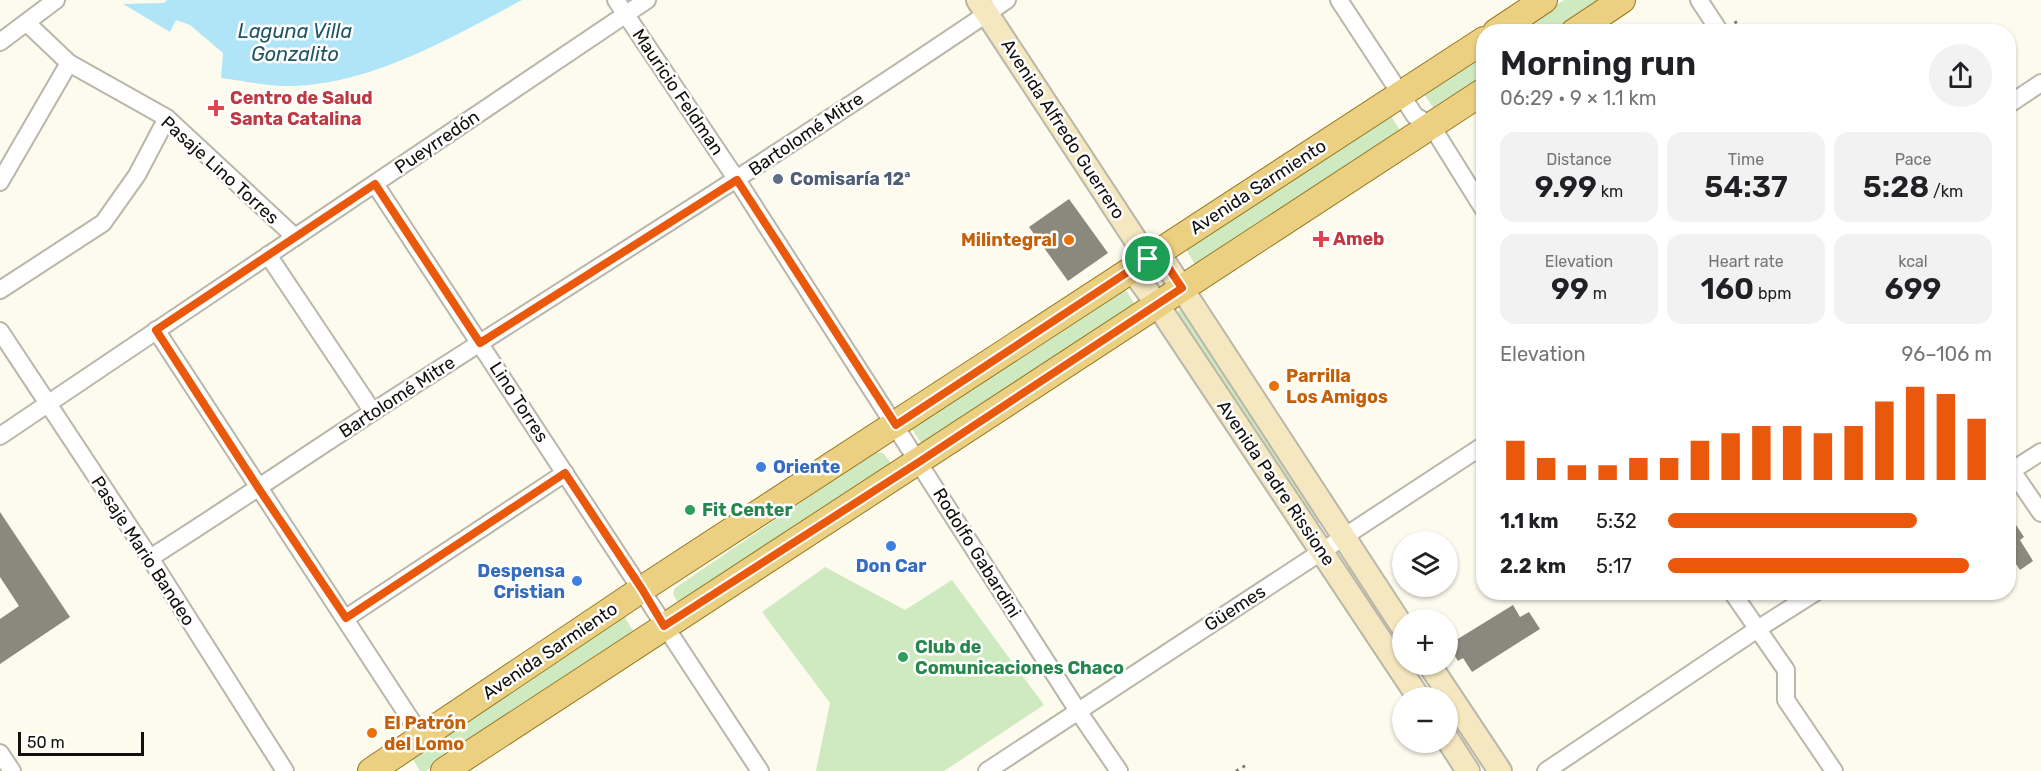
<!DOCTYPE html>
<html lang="en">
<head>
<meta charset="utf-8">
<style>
  :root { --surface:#fff; --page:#f2f2f2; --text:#202124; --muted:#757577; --accent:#ea580c }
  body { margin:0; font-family:Rubik,sans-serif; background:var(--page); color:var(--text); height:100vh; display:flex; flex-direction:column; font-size:22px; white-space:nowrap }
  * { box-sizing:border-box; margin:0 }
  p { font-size:20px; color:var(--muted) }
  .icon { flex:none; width:33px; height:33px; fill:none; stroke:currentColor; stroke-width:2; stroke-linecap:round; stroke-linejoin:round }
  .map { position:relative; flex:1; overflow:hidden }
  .panel { position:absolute; left:1476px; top:24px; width:540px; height:576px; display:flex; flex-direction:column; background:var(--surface); border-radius:24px; box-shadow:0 2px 4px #0004 }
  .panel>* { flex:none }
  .buttons { position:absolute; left:1392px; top:531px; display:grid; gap:12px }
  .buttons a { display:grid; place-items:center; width:66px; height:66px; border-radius:50%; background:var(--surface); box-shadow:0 2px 4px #0004; font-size:30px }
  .scale { position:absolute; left:18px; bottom:15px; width:126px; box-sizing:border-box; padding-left:6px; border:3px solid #11100c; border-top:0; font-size:16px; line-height:21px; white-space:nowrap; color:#11100c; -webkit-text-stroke:4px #fff; paint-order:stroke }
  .pin { position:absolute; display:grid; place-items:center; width:51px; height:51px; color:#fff; margin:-26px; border:3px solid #fff; border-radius:50%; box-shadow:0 2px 6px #0007 }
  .round { display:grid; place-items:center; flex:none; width:63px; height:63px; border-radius:32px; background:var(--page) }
  .overview { display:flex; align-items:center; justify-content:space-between; height:102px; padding:0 24px }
  h1 { font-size:33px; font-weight:600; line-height:45px }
  .figures { display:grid; grid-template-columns:repeat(3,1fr); gap:9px; height:102px; padding:6px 24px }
  .figures div { display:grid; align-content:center; border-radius:15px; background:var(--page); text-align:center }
  .figures b { font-size:30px; font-weight:600 }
  .figures small { font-size:16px; font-weight:400 }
  .figures p { font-size:16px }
  .chart { height:168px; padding:12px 24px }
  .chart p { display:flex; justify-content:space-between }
  .chart svg { width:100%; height:108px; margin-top:6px; stroke:var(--accent); stroke-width:6 }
  ul { padding:0 24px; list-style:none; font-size:20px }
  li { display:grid; grid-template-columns:96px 72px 1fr; align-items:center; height:45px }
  li i { height:15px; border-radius:8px; background:var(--accent) }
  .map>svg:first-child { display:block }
  .green { fill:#cfeac1 }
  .water { fill:#b0e5f8 }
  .building { fill:#8b897d }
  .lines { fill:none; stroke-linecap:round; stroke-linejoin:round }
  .street-casing { stroke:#b9b6aa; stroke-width:20 }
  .secondary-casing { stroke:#b9b6aa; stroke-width:26 }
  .primary-casing { stroke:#977922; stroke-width:28 }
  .path { stroke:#828078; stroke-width:3; stroke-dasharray:3 4.5; stroke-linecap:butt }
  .street { stroke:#fff; stroke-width:16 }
  .secondary { stroke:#f5e8c0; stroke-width:22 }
  .primary { stroke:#ecd082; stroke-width:26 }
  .route-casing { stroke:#fff; stroke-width:12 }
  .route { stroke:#ea580c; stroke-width:8 }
  .health-dot { fill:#e0444e; stroke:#fff; stroke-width:2 }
  .service-dot { fill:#5c6f8a; stroke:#fff; stroke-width:2 }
  .food-dot { fill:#e8710a; stroke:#fff; stroke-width:2 }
  .shop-dot { fill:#3f7fe0; stroke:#fff; stroke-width:2 }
  .leisure-dot { fill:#2e9e5b; stroke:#fff; stroke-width:2 }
  .labels { text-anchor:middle; stroke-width:5; stroke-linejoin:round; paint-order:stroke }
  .street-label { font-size:18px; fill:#11100c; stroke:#fff }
  .health-label { font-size:18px; font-weight:bold; fill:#be3a42; stroke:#fff; text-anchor:start }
  .service-label { font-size:18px; font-weight:bold; fill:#4e5e75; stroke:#fff; text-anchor:start }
  .food-label { font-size:18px; font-weight:bold; fill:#c56008; stroke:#fff; text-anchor:start }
  .shop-label { font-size:18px; font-weight:bold; fill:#366cbe; stroke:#fff; text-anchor:start }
  .leisure-label { font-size:18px; font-weight:bold; fill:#27864d; stroke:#fff; text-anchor:start }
  .water-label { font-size:20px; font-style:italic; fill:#1f5667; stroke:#fff }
</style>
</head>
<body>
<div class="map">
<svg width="2041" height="771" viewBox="0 0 2041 771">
  <rect width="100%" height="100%" fill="#fdfbee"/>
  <g class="green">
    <polygon points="1564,0 1607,0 1559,31 1515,32"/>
    <polygon points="1483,52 1483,81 1436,112 1422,91"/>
    <polygon points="1389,113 1402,133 1198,269 1185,248"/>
    <polygon points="1124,287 1136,306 922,444 909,425"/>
    <polygon points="1184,307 1324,520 1312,527 1173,315"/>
    <polygon points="875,452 883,453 891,463 888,470 679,605 673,594 675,588"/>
    <polygon points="1353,564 1402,640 1402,664 1341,571"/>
    <polygon points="825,567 905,610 952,580 1044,705 944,771 816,771 830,703 762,612"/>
    <polygon points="624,616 637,637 426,771 420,771 409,753"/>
  </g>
  <path class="water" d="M 167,0 L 522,0 C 452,37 376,82 295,86 C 271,87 245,81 221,78 L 223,53 L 190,25 L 176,20 L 170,32 L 123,4 L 164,3 Z"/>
  <g class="building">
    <polygon points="1069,199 1108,253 1068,281 1029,227"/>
    <polygon points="0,512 70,617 0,664 0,619 19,606 0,577"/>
    <polygon points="2008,513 2024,537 2020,540 2033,561 2020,570 2016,564 2008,568"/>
    <polygon points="1513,605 1520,617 1529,612 1540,629 1472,672 1463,658 1458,661 1448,645"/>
  </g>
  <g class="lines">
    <defs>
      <g id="street">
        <polyline points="616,0 737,180 1078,711 1119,771"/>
        <polyline points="1339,0 1415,116 1431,125 1484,210"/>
        <polyline points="1699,0 1720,32"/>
        <polyline points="27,23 69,63 167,118 295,237"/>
        <polyline points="0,42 56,0"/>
        <polyline points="2008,105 2041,83"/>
        <polyline points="0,182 69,63"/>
        <polyline points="375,184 760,771"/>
        <polyline points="268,255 373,412"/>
        <polyline points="0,290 103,223 137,175 167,118"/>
        <polyline points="156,330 422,737"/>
        <polyline points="0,331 150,558 285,771"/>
        <polyline points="0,436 647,0"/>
        <polyline points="2008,465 2041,513"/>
        <polyline points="2008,473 2041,452"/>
        <path d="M 150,558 C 237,503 321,445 408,389 C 608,261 810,134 1007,0"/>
        <polyline points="1732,592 1786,670 1786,700 1834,771"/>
        <polyline points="346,618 565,473"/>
        <polyline points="0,753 12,771"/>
        <polyline points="987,771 1484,445"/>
        <polyline points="1546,771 1756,630 1816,592"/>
      </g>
      <g id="secondary">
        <polyline points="978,0 1148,259"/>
        <polyline points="1158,252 1402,626"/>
        <polyline points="1132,270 1157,304 1419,698"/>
        <polyline points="1429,664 1500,771"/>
        <polyline points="1448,740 1468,771"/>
      </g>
      <g id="primary">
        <polyline points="1496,32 1544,0"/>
        <polyline points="1574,32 1622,0"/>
        <polyline points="371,771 642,589 1484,40"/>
        <polyline points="444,771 1484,91"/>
      </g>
    </defs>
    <use href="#street" class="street-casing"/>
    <use href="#secondary" class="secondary-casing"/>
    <use href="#primary" class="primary-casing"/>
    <g class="path">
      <polyline points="1735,21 1741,32"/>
      <polyline points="1545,32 1556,24"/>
      <polyline points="1236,771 1248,764"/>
    </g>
    <use href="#street" class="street"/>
    <use href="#secondary" class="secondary"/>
    <use href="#primary" class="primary"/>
  </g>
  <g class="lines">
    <defs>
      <polygon id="route" points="737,180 896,425 1158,252 1182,288 919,462 664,626 642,589 565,473 346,618 259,489 156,330 375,184 480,343"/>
    </defs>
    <use href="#route" class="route-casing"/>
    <use href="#route" class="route"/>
  </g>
  <g class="health-dot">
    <path d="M213 99h6v6h6v6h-6v6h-6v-6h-6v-6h6z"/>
    <path d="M1318 230h6v6h6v6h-6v6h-6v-6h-6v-6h6z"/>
  </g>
  <circle class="service-dot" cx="778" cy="179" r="6"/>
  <g class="food-dot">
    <circle cx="1069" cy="240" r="6"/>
    <circle cx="1274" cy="386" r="6"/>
    <circle cx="372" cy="733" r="6"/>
  </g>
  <g class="shop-dot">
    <circle cx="761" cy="467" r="6"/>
    <circle cx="891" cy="546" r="6"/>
    <circle cx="577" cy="581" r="6"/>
  </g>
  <g class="leisure-dot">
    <circle cx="690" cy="510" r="6"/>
    <circle cx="903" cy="657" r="6"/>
  </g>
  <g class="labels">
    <g class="street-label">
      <text transform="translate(678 92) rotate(56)" y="6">Mauricio Feldman</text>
      <text transform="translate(1063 129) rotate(57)" y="6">Avenida Alfredo Guerrero</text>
      <text transform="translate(806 134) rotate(-34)" y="6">Bartolomé Mitre</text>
      <text transform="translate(437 142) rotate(-34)" y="6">Pueyrredón</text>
      <text transform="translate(220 170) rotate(42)" y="6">Pasaje Lino Torres</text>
      <text transform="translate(1258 187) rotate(-33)" y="6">Avenida Sarmiento</text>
      <text transform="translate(397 397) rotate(-33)" y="6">Bartolomé Mitre</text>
      <text transform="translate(519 402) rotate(57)" y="6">Lino Torres</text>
      <text transform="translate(1276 483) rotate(56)" y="6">Avenida Padre Rissione</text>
      <text transform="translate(143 551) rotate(57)" y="6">Pasaje Mario Bandeo</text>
      <text transform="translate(977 553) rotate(58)" y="6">Rodolfo Gabardini</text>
      <text transform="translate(1235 608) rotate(-33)" y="6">Güemes</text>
      <text transform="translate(550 651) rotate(-34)" y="6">Avenida Sarmiento</text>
    </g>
    <g class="health-label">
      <text x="230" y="104">Centro de Salud<tspan x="230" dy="21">Santa Catalina</tspan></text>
      <text x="1333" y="245">Ameb</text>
    </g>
    <g class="service-label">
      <text x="790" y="185">Comisaría 12ª</text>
    </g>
    <g class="food-label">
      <text x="1057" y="246" text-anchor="end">Milintegral</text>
      <text x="1286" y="382">Parrilla<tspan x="1286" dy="21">Los Amigos</tspan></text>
      <text x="384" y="729">El Patrón<tspan x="384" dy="21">del Lomo</tspan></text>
    </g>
    <g class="shop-label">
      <text x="773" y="473">Oriente</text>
      <text x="891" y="572" text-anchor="middle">Don Car</text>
      <text x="565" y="577" text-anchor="end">Despensa<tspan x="565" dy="21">Cristian</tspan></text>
    </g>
    <g class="leisure-label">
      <text x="702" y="516">Fit Center</text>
      <text x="915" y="653">Club de<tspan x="915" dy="21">Comunicaciones Chaco</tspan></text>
    </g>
    <g class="water-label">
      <text x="295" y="38">Laguna Villa<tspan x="295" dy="23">Gonzalito</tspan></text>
    </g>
  </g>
</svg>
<div class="buttons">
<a><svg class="icon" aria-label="layers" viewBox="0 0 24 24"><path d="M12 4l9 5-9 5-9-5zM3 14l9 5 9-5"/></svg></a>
<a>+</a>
<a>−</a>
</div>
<div class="scale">50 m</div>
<div class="pin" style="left:1148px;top:259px;background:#1e9e55"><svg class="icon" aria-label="arrive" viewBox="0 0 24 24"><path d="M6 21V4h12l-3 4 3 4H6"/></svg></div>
<section class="panel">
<div class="overview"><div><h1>Morning run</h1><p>06:29 · 9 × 1.1 km</p></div><a class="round"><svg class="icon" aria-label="share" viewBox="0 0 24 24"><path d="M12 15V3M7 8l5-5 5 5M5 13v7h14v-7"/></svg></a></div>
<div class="figures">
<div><p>Distance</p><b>9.99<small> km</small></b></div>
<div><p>Time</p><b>54:37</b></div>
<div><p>Pace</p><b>5:28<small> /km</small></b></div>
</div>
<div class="figures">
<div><p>Elevation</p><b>99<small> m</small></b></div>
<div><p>Heart rate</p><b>160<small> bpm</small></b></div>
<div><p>kcal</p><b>699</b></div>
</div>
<div class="chart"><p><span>Elevation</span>96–106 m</p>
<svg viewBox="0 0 160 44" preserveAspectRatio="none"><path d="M5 44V28M15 44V35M25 44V38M35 44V38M45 44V35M55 44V35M65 44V28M75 44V25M85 44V22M95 44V22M105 44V25M115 44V22M125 44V12M135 44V6M145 44V9M155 44V19"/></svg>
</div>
<ul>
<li><b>1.1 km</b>5:32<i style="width:77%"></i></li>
<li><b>2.2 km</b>5:17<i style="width:93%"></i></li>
</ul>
</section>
</div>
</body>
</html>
